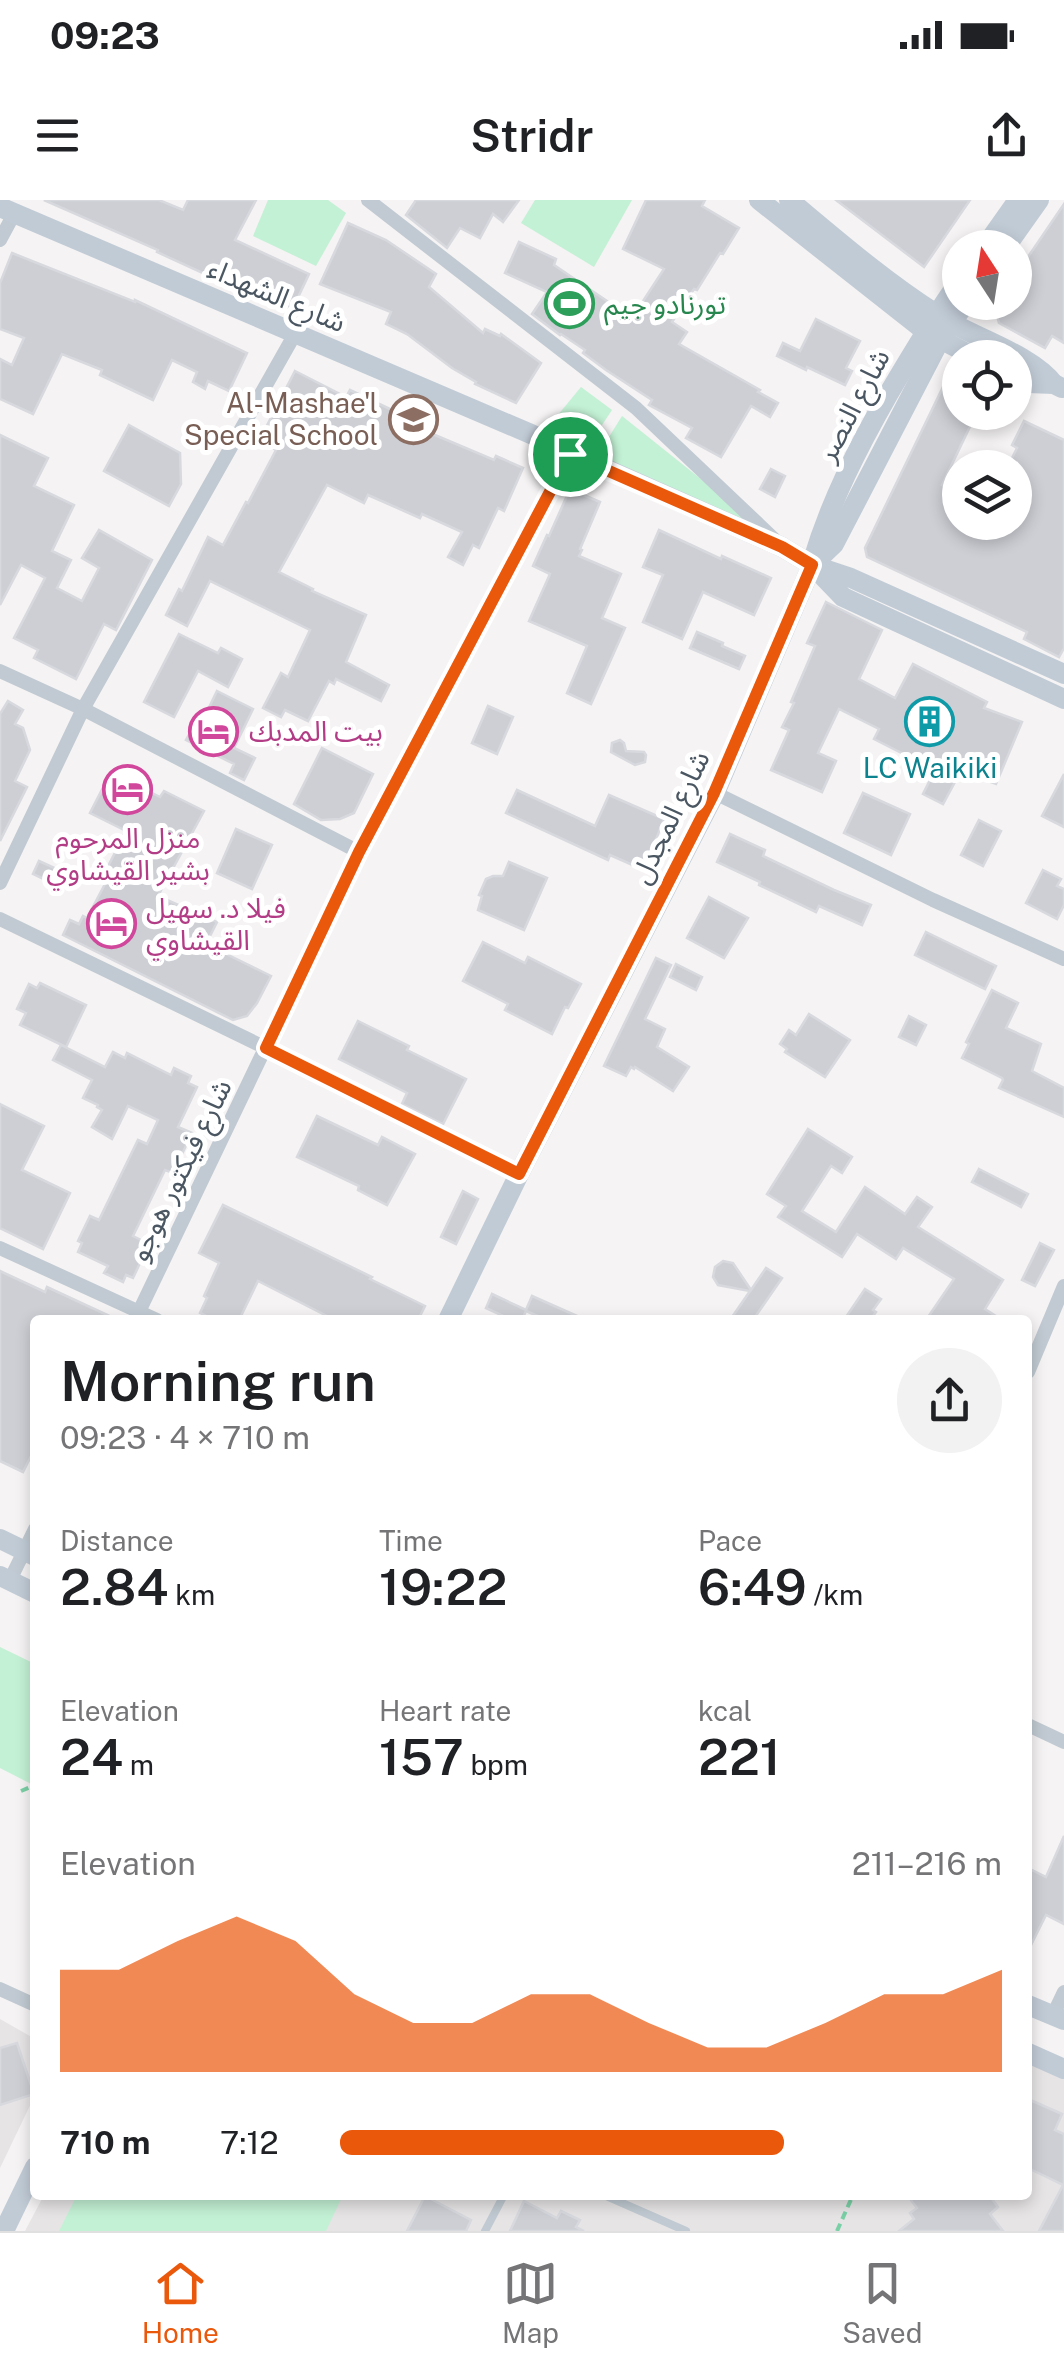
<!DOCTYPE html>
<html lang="en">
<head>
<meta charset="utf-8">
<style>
  :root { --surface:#fff; --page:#f2f2f2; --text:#202124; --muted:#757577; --line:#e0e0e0; --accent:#ea580c }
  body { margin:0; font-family:"Public Sans","Noto Sans Arabic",sans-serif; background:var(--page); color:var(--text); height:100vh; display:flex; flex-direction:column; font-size:38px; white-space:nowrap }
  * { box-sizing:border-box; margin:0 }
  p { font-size:32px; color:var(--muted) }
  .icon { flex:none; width:55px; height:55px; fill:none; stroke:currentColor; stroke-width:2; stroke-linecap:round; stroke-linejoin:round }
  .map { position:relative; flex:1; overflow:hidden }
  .panel { position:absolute; left:30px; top:1115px; width:1002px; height:885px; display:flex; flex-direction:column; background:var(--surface); border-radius:10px; box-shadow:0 5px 15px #0003 }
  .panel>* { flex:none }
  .needle { width:65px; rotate:348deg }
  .tools { position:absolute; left:942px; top:30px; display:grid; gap:20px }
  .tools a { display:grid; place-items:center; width:90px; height:90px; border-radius:50%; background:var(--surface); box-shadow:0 5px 15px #0003; font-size:50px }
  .pin { position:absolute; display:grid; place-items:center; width:85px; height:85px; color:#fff; margin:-42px; border:5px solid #fff; border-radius:50%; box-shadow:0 2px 10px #0007 }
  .round { display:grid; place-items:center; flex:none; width:105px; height:105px; border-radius:52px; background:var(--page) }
  .overview { display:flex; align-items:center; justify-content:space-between; height:170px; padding:0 30px }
  h1 { font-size:55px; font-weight:600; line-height:75px }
  .stats { display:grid; grid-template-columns:repeat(3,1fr); gap:15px; height:170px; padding:10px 30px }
  .stats div { display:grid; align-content:center }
  .stats b { font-size:50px; font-weight:600 }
  .stats small { font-size:28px; font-weight:400 }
  .stats p { font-size:28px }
  .chart { height:280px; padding:20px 30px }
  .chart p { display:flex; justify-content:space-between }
  .chart svg { width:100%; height:180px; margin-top:10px; fill:var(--accent); opacity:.7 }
  ul { padding:0 30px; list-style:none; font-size:32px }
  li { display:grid; grid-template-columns:160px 120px 1fr; align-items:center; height:75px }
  li i { height:25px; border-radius:12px; background:var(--accent) }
  .status { display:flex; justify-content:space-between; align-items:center; height:70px; padding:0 50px; background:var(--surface); direction:ltr }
  .status svg { height:28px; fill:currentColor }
  header { display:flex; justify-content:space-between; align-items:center; height:130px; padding:0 30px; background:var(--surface); font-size:45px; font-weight:600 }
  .tabs { display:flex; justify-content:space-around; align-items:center; height:140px; border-top:2px solid var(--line); background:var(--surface); font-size:28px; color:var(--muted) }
  .tabs a { display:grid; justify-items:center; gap:5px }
  .tabs .selected { color:var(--accent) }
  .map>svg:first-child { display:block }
  .education { fill:#e6e4e5 }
  .green { fill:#c3f1d5 }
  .building { fill:#cdcfd5; stroke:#d7d9de; stroke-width:2.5 }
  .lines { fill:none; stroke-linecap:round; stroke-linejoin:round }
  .path { stroke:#7ad0a6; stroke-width:4; stroke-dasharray:8 5; stroke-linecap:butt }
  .lane { stroke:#c1cad2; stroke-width:8 }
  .street { stroke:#c1cad2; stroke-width:14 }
  .secondary { stroke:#c1cbd6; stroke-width:20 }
  .route-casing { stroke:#fff; stroke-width:20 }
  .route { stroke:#ea580c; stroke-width:12 }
  .labels { text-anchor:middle; stroke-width:10; stroke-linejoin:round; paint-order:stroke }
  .street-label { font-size:28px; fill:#4a5661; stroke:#fff }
  .leisure-label { font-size:28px; fill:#27864d; stroke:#fff; text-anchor:start }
  .education-label { font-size:28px; fill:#785e54; stroke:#fff; text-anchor:end }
  .hotel-label { font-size:28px; fill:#b23c85; stroke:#fff; text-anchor:start }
  .culture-label { font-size:28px; fill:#0d838f; stroke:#fff }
</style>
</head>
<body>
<div class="status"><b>09:23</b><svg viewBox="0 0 49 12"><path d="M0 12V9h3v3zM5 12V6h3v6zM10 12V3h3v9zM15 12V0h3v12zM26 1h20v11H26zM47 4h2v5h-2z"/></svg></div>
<header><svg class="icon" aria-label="menu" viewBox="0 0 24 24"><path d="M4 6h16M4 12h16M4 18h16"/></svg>Stridr<svg class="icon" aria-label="share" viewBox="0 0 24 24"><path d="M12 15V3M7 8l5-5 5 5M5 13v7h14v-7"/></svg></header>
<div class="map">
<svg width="1064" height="2031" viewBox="0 0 1064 2031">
  <rect width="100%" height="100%" fill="#f5f3f3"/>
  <g class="education">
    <polygon points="0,1819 35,1839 35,1895 0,1968"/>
    <polygon points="1028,1858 1064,1873 1064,2031 25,2031 44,1995 1028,1995"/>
  </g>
  <g class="green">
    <polygon points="268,0 328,0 346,13 316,66 253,36"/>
    <polygon points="535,0 632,0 594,67 521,23"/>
    <polygon points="581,187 612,210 594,237 553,221"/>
    <polygon points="622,216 746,315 746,321 596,258"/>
    <polygon points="0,1447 35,1464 35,1586 0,1568"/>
    <polygon points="77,1995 343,1995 326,2031 59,2031"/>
  </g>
  <g class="building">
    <polygon points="44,0 159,0 183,10 188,0 256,0 235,40 309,74 292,110 219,77 218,80 157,52 158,50"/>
    <polygon points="416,0 519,0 503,22 493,14 480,38 460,28 447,48 406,15"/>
    <polygon points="646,0 705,0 702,6 739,28 723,54 720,53 697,90 694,89 672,122 687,132 679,144 760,190 758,192 778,203 770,217 751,206 721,257 686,238 692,228 649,205 652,200 606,170 583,153 585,150 561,134 560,135 532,114 547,92 505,73 519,42 556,59 554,65 632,118 664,69 623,49"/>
    <polygon points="836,0 970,0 924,67"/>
    <polygon points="1064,4 1064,143 1052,136 1045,148 999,123 995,109 997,102 1015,102 1015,76"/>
    <polygon points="348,23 386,40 436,74 429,87 483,133 485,129 500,136 501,134 541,163 516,203 475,184 476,182 452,168 407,134 386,124 391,112 320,84"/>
    <polygon points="12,53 135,102 135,100 247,153 229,191 208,181 205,189 193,182 197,172 172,160 153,200 100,175 102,170 62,154 33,214 0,199 0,159 12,165 24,138 0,129 0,83"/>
    <polygon points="816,119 860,141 846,168 852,171 845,185 807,167 806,170 777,156 783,143 800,151"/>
    <polygon points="295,171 346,197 350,190 407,217 404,222 442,238 494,260 496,256 523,268 504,311 498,308 479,348 473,345 463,365 448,357 462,332 422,314 420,318 368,295 364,303 327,285 279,372 313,389 312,391 366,415 346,462 389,485 381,501 336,479 334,484 329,481 308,521 285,510 281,517 263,508 281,473 288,477 310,430 210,381 187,426 166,415 179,389 182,391 208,337 223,345 246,302 248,303 276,250 259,241"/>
    <polygon points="960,177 960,212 977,212 942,285 960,294 960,322 1015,322 1015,268 1007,268 1017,248 1012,245 1024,221 1064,240 1064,448 1059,457 1024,439 1027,432 867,357 865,348 943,187"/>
    <polygon points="129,225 180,253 181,284 169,306 104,271"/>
    <polygon points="0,235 48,258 34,286 74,305 52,351 71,360 57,388 82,401 99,368 82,358 99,330 152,360 116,430 104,424 76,479 34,458 38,450 14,438 45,378 21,365 0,405"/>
    <polygon points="771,269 785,276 775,297 760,289"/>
    <polygon points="570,289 600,302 580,349 582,350 579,356 621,374 602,418 625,428 591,504 567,493 587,446 529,421 550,374 533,366 547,335 549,336"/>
    <polygon points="659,330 721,359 722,356 771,378 754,415 703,392 682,439 643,422 663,375 643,367"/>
    <polygon points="826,402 882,430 859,479 895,498 913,464 987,502 984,508 1022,522 996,584 961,571 943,604 923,594 935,570 874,539 879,529 839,509 818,553 836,561 822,592 771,570 789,530 782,527 794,503 791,502 815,446 807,443"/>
    <polygon points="697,432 723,443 722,446 745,456 739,469 690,448"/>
    <polygon points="179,434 218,453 221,448 242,459 228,487 198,471 174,517 144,502"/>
    <polygon points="217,491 253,509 234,548 255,558 244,580 230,573 234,564 186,540 196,522 201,524"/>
    <polygon points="8,501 23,510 15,524 23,528 30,550 15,581 27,587 0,641 0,514"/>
    <polygon points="488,506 513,517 497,554 472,543"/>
    <polygon points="620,540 624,543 626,551 644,552 646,555 645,562 635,565 611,552 612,543"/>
    <polygon points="322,548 373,574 354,613 340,619 321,620 294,604"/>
    <polygon points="111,572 160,597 164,591 204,611 158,696 217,722 206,744 271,776 257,803 247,816 233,820 63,735 70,720 79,724 83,716 87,718 105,684 100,682 126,631 90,613"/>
    <polygon points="1064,574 1064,627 1042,616"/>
    <polygon points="517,590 595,626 609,595 664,619 644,670 610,655 608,660 506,613"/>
    <polygon points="863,593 910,614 891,655 844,633"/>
    <polygon points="979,620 1001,631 983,666 961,655"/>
    <polygon points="236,629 272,645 252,689 217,673"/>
    <polygon points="730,634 765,650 763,656 834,690 871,705 862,725 819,706 816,712 759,685 760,682 717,662"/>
    <polygon points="39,661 59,670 52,683 33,674"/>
    <polygon points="509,662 547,678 524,730 478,710 482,696 479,695 486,679 493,676 503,676"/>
    <polygon points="1043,670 1061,679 1057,686 1064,689 1064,705 1057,719 1026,703"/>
    <polygon points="709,697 748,718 724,758 687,738"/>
    <polygon points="926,732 996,766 985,789 915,755"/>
    <polygon points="483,742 525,763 528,757 581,784 568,808 565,807 552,834 505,810 508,804 463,781"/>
    <polygon points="656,758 671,765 645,819 665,829 657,847 689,867 673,891 635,867 634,869 631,867 626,876 604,866"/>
    <polygon points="676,764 702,777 696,790 670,777"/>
    <polygon points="40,783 86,805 66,847 20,825 26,813 17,809 29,784 37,788"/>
    <polygon points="992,790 1018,803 1006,828 1041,844 1032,871 1064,888 1064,917 999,888 1003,880 1002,878 962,858 969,844 966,842"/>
    <polygon points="809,814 850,840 825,877 785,852 787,849 780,844 789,830 796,835"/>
    <polygon points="909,816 926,825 916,845 899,837"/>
    <polygon points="358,821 409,846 407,850 466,879 443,924 402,904 407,893 339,859"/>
    <polygon points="61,845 105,867 113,852 125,858 127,853 171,875 174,868 191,876 188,883 197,887 178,927 192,933 173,973 165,970 133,1036 149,1044 133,1078 126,1075 123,1082 104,1073 108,1066 78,1052 82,1043 78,1041 90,1016 99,1020 138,940 147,944 158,920 128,906 112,939 92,927 102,910 97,907 98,905 83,898 92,880 53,860"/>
    <polygon points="0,904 44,926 22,970 70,993 43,1049 0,1028"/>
    <polygon points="317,916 378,945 382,937 415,954 387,1005 358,990 359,986 297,957"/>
    <polygon points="808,929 852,957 842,973 831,966 802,1011 836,1032 865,987 905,1014 917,997 932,1007 918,1027 1003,1080 985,1109 1002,1120 926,1120 954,1079 903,1048 896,1059 857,1034 842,1057 778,1017 786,1006 767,994"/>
    <polygon points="979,969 1028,994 1021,1007 972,982"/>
    <polygon points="463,991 478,999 456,1044 441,1037"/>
    <polygon points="223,1005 372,1077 370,1079 425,1106 418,1120 335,1120 258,1081 239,1120 215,1120 200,1113 207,1098 204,1096 219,1063 199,1053"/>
    <polygon points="1040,1043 1054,1050 1035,1086 1022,1080"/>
    <polygon points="723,1061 733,1063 751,1090 766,1068 782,1078 753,1120 730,1120 750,1091 718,1085 713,1077 715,1067"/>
    <polygon points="0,1071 45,1092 47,1087 118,1120 35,1120 35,1248 23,1272 0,1261"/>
    <polygon points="865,1089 881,1099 873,1110 876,1112 870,1120 844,1120"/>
    <polygon points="492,1094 526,1110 532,1096 586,1120 547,1120 526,1111 522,1120 512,1120 486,1108"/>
    <polygon points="1064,1636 1064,1724 1046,1715 1028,1751 1028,1668 1046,1677"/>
    <polygon points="17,1843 34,1894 0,1905 0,1848"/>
    <polygon points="1028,1899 1062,1914 1055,1930 1064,1934 1064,2031 1039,2031 1063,1985 1028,1968"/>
    <polygon points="907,1995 989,1995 998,2007 990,2014 1003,2031 899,2031 914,2019 910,2013 917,2008"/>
    <polygon points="425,1996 471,2020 466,2031 407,2031"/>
    <polygon points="524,2001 557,2018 561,2011 580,2020 576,2027 584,2031 510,2031"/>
  </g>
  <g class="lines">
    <g class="path">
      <polyline points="21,1591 35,1585"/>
      <polyline points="837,2031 853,1995"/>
    </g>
    <g class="lane">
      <polyline points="604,1995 686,2031"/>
      <polyline points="485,2031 504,1995"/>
    </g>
    <g class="street">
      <polyline points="368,0 636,208 774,339"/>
      <polyline points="0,40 14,14"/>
      <polyline points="0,471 83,509 359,652"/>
      <polyline points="715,593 933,700 1064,759"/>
      <polyline points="0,683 83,509 296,132"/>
      <polyline points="0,719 266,848 519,974"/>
      <polyline points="0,1048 157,1120"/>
      <polyline points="135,1120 359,652 570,253"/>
      <polyline points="1028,1172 1064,1086"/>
      <polyline points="10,1380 35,1329"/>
      <polyline points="1028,1525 1064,1542"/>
      <polyline points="0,1789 35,1805"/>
      <polyline points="1053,1815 1064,1792"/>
    </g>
    <g class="secondary">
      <polyline points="759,0 925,131 976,158"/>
      <path d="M 789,0 C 837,40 883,80 936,114 C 971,137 1030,153 1054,184"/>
      <polyline points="0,7 531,234 570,253 782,347 812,365 851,378 1064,474"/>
      <polyline points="984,48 1018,0"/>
      <polyline points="1005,48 1039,0"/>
      <polyline points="1015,177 1028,183 1054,184 1062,188"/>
      <path d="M 812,363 C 830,302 858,247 889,193 C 912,154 934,117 960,80"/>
      <polyline points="817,370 843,397 1064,499"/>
      <polyline points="448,1120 519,974 715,593 812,365 834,344 940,140 966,102"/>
      <polyline points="0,1339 35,1356"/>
      <polyline points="0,1376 35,1393"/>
      <polyline points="1028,1805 1064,1820"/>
      <polyline points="1028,1853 1064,1869"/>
      <polyline points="4,2031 35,1967"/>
    </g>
  </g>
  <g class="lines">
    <defs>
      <polygon id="route" points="570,254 782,347 812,365 714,593 519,974 266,848 359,652"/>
    </defs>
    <use href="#route" class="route-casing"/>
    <use href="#route" class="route"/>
  </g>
  <defs>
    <symbol id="stadium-ring" viewBox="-11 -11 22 22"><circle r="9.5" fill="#fff" stroke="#2e9e5b" stroke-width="1.5"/><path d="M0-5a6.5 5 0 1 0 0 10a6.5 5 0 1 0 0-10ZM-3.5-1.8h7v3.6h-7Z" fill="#2e9e5b"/></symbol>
    <symbol id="school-ring" viewBox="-11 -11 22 22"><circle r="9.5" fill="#fff" stroke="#8d6e63" stroke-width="1.5"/><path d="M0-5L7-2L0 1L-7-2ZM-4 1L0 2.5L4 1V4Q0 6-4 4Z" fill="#8d6e63"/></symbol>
    <symbol id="building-ring" viewBox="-11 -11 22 22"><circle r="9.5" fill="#fff" stroke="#0f9aa8" stroke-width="1.5"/><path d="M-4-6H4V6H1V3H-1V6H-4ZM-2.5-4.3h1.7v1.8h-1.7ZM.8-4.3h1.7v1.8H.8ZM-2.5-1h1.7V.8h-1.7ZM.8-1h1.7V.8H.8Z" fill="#0f9aa8"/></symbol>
    <symbol id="hotel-ring" viewBox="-11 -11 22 22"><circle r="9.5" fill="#fff" stroke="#d1479c" stroke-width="1.5"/><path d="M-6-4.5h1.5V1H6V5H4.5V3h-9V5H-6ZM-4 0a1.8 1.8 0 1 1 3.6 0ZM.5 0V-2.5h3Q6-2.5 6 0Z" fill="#d1479c"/></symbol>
  </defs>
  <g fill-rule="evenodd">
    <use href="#stadium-ring" x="542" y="76" width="55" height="55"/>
    <use href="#school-ring" x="386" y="192" width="55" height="55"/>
    <use href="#building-ring" x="902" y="494" width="55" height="55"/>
    <use href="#hotel-ring" x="186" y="504" width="55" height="55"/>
    <use href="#hotel-ring" x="100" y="562" width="55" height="55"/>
    <use href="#hotel-ring" x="84" y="696" width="55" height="55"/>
  </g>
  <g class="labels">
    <g class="street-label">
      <text transform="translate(277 95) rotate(23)" y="10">شارع الشهداء</text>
      <text transform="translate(853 205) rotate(-62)" y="10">شارع النصر</text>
      <text transform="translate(670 617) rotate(-64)" y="10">شارع المجدل</text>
      <text transform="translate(180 970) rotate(-64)" y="10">شارع فيكتور هوجو</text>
    </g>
    <g class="leisure-label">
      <text x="604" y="114">تورنادو جيم</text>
    </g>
    <g class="education-label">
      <text x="378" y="213">Al-Mashae'l<tspan x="378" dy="32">Special School</tspan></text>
    </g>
    <g class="hotel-label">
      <text x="249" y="541">بيت المدبك</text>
      <text x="128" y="648" text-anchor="middle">منزل المرحوم<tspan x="128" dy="32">بشير القيشاوي</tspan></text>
      <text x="146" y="718">فيلا د. سهيل<tspan x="146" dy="32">القيشاوي</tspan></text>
    </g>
    <g class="culture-label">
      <text x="930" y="578">LC Waikiki</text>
    </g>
  </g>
</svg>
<div class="tools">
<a><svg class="needle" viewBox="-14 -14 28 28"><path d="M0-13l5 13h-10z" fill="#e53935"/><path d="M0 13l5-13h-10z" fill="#757577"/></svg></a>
<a><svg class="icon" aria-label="locate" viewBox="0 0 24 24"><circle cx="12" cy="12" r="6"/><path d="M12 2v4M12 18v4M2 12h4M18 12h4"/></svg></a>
<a><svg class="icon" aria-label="layers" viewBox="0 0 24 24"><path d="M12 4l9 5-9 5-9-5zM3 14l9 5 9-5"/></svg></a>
</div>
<div class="pin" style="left:570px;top:254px;background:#1e9e55"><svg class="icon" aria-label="arrive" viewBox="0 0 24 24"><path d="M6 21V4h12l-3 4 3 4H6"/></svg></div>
<section class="panel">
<div class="overview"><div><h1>Morning run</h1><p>09:23 · 4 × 710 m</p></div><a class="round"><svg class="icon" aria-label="share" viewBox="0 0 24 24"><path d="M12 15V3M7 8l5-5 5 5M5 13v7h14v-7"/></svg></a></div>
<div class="stats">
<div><p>Distance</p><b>2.84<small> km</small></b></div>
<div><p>Time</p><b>19:22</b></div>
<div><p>Pace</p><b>6:49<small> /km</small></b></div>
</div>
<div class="stats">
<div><p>Elevation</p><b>24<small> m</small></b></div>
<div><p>Heart rate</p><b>157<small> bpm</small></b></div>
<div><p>kcal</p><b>221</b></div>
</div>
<div class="chart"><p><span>Elevation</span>211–216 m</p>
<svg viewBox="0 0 160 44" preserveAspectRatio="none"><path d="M0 44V19L10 19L20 12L30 6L40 12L50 25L60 32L70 32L80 25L90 25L100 32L110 38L120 38L130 32L140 25L150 25L160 19V44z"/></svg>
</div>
<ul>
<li><b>710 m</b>7:12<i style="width:67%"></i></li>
</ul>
</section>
</div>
<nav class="tabs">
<a class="selected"><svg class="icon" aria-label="home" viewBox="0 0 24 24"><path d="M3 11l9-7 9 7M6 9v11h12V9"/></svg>Home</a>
<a><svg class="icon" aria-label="map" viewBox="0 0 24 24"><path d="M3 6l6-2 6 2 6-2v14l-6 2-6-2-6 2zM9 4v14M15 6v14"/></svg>Map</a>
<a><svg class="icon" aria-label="saved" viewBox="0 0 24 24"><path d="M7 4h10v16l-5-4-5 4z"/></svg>Saved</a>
</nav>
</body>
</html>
